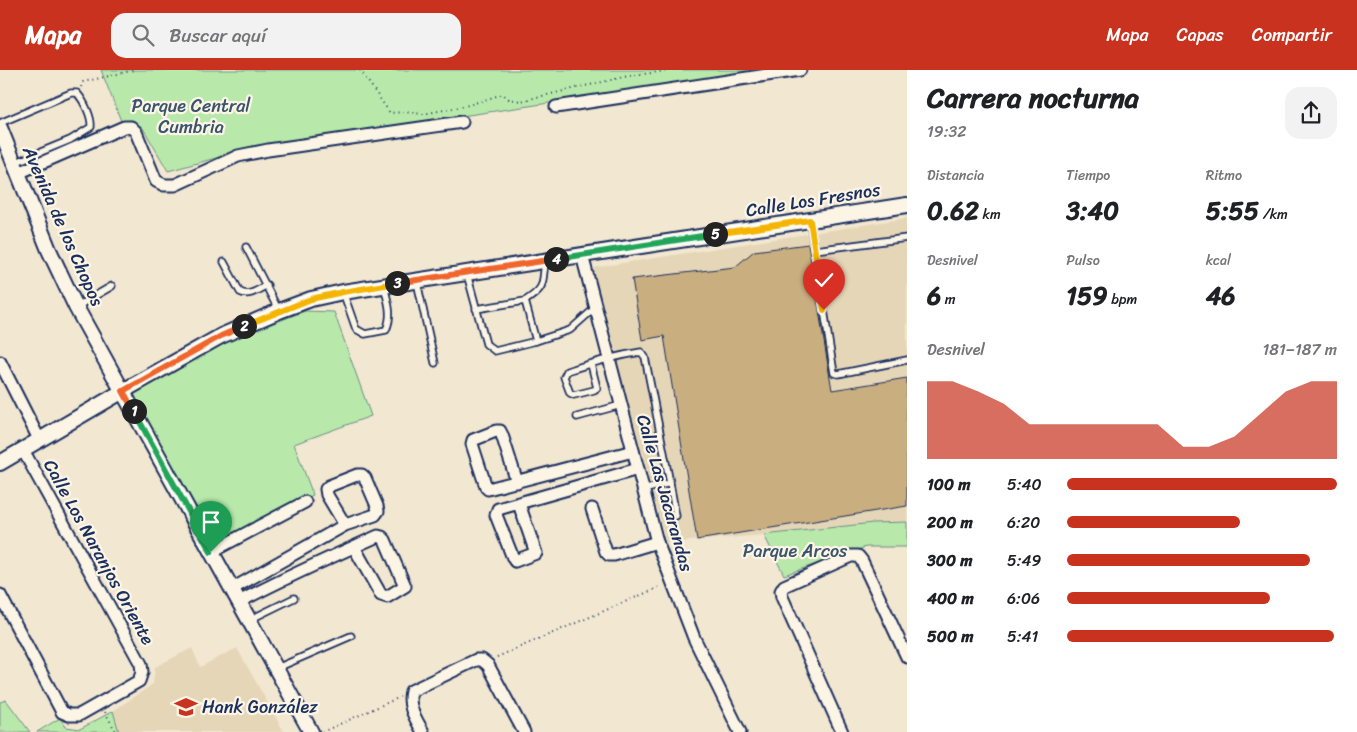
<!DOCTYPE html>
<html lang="es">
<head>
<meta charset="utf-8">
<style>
  :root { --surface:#fff; --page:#f2f2f2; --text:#202124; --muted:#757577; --accent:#c8321e }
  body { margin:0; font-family:Sriracha,sans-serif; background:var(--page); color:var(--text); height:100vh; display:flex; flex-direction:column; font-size:19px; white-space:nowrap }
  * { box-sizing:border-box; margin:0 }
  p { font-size:16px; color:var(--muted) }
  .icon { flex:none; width:28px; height:28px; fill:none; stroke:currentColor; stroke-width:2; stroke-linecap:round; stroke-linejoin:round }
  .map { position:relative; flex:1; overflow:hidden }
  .details { display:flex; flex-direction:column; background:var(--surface); width:450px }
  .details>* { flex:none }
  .pin { position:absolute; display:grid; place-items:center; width:42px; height:42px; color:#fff; margin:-51px -21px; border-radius:50% 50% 50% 0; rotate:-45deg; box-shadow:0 0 5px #0007 }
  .pin .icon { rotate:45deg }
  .km { position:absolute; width:25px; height:25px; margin:-12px; border-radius:50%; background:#222; color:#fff; font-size:14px; line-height:25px; text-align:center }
  .round { display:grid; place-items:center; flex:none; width:52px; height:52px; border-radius:15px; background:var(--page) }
  .overview { display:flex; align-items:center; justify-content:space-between; height:85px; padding:0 20px }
  h1 { font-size:28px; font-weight:800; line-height:38px }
  .figures { display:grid; grid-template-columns:repeat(3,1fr); gap:8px; height:85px; padding:5px 20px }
  .figures div { display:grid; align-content:center }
  .figures b { font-size:25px; font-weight:800 }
  .figures small { font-size:14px; font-weight:400 }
  .figures p { font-size:14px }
  .chart { height:140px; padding:10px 20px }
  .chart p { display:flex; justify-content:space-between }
  .chart svg { width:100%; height:90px; margin-top:5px; fill:var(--accent); opacity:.7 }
  ul { padding:0 20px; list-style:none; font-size:16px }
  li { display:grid; grid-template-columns:80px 60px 1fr; align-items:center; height:38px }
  li i { height:12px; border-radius:6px; background:var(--accent) }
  header { display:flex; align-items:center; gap:30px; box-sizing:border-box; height:70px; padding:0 25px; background:var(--accent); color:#fff }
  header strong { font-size:24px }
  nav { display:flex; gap:28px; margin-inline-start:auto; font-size:18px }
  .search { width:350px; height:45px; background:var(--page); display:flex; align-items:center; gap:12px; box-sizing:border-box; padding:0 18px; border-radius:15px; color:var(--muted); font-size:19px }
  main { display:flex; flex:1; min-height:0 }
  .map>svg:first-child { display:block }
  .built { fill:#e6d6b8 }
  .green { fill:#b8e9aa; stroke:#6a8c84 }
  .building { fill:#c9ae7f; stroke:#1b2f5e }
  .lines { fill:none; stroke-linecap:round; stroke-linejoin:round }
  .service-casing { stroke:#1b2f5e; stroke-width:9 }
  .minor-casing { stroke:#1b2f5e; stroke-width:15 }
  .tertiary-casing { stroke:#1b2f5e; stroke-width:18 }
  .path { stroke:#1b2f5e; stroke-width:2; stroke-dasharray:1 4; stroke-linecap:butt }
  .service { stroke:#fcf5e5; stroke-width:5.5 }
  .minor { stroke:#fcf5e5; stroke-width:11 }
  .tertiary { stroke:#fcf5e5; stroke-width:14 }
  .split-1-casing { stroke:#fff; stroke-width:10 }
  .split-2-casing { stroke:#fff; stroke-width:10 }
  .split-3-casing { stroke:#fff; stroke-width:10 }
  .split-4-casing { stroke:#fff; stroke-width:10 }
  .split-5-casing { stroke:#fff; stroke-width:10 }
  .split-6-casing { stroke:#fff; stroke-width:10 }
  .split-1 { stroke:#22a559; stroke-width:6 }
  .split-2 { stroke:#f0652b; stroke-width:6 }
  .split-3 { stroke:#f5b400; stroke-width:6 }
  .split-4 { stroke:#f0652b; stroke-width:6 }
  .split-5 { stroke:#22a559; stroke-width:6 }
  .split-6 { stroke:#f5b400; stroke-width:6 }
  .labels { text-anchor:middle; stroke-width:4.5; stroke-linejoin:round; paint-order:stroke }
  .park-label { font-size:18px; fill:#3a546d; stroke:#fcf5e5 }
  .street-label { font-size:18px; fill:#1b2f5e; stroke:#fcf5e5 }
  .poi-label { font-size:18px; fill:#1b2f5e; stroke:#fcf5e5; text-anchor:start }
</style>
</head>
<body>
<header>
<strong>Mapa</strong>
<div class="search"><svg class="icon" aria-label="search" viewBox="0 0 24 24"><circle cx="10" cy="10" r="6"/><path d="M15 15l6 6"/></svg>Buscar aquí</div>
<nav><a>Mapa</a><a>Capas</a><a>Compartir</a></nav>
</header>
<main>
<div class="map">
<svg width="907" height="662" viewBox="0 0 907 662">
  <rect width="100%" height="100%" fill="#f2e7d1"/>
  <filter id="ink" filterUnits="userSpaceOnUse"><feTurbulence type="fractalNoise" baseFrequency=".02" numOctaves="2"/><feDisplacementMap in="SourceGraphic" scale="10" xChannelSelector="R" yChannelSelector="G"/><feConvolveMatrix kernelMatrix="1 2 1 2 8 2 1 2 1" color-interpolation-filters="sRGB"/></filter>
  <g filter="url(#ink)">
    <g class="built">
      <polygon points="907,148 907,452 873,453 764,465 666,473 592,198"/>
      <polygon points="192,578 200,597 237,578 284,662 119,662 113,641 153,614 155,597"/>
    </g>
    <g class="green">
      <polygon points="101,0 771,0 260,76 168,101 143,58 132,50 121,51"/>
      <polygon points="305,241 334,242 371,346 294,374 313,425 217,476 131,320 224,272"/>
      <polygon points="907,452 907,477 866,477 784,505 764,465 873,453"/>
      <polygon points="6,630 30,662 0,662 0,632"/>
      <polygon points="113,641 119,662 37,662 60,648 66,657 80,659"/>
    </g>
    <polygon class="building" points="808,174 832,320 907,308 907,436 697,470 664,266 642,270 632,209 735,197 754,181"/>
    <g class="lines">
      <defs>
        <g id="service">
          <path d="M 0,53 L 71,23 L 77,23 C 84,31 92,47 91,57 L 70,70 L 14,93"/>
          <polyline points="810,151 834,303 838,304 907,290"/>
          <polyline points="246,177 279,241"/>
          <polyline points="815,180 907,168"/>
          <path d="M 224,192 L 240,222 C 249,227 258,220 267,215"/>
          <polyline points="467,204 486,274 495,281 536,271 525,231 476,239"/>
          <polyline points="417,212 435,293"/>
          <path d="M 343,222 L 356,259 L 365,264 L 386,260 C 393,245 388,232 384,216"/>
          <path d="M 525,231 C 546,217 542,215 545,191"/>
          <polyline points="76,237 112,216"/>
          <polyline points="536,271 570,260 596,237"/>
          <path d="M 591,294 L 597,318 L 594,320 L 574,325 L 570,323 L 564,307 L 567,301 C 591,293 615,286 641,282 L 645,287 L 670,413 L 643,420"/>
          <polyline points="577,347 621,335"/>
          <polyline points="670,413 676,446"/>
          <polyline points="249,550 294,528"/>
          <polyline points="277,598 351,566"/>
        </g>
        <g id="minor">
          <polyline points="556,37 800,0"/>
          <polyline points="18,103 124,57 131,57 136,62 156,111 164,115 175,115 238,86 268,80 462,52"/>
          <polyline points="582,185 657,472 694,568 740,662"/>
          <polyline points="0,292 40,371"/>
          <polyline points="517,412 502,365 500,361 496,361 473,370 472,374 486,417 488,419 633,381"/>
          <polyline points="519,434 536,483 515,491 513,488 496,445 498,439 638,399"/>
          <polyline points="592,439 606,482 609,485 614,485 657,472"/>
          <polyline points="211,482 305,432"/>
          <polyline points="232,519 345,455 375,445 378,441 377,436 365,408 362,405 357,405 329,416 326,419 327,425 345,455"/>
          <polyline points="0,525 62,642 69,645 79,645 139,611 142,602 141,594 23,380"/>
          <path d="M 239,532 C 284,508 331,487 378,466 L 382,467 L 385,470 L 405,516 L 387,527 L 381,525 L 354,477"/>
          <path d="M 423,662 C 416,649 407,637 411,621 L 476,590 L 482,590 L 488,595 L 524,662"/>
          <polyline points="842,662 782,527 781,521 784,516 851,486 858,486 862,491 907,587"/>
        </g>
        <g id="tertiary">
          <polyline points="0,58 49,180 76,237 311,662"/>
          <polyline points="0,393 123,321 221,266 279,241 311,229 343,222 907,135"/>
        </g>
      </defs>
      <use href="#service" class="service-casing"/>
      <use href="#minor" class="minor-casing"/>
      <use href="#tertiary" class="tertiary-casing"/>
      <g class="path">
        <polyline points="360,0 390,43 405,42 423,44 465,36 503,24 509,29 521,31 628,6 674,0"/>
        <polyline points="81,17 83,12 135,0"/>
        <polyline points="497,587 662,516"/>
        <polyline points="105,642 116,662"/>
        <polyline points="322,662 400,627"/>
      </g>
      <use href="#service" class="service"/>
      <use href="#minor" class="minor"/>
      <use href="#tertiary" class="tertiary"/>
    </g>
  </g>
  <g class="lines" filter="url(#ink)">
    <defs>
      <polyline id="split-1" points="134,341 211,482"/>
      <polyline id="split-2" points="134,341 123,321 221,266 244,256"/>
      <polyline id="split-3" points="244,256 311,229 343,222 397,213"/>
      <polyline id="split-4" points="397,213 556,189"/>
      <polyline id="split-5" points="556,189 715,164"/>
      <polyline id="split-6" points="715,164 810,150 824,240"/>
    </defs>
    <use href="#split-1" class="split-1-casing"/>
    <use href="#split-2" class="split-2-casing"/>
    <use href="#split-3" class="split-3-casing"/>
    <use href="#split-4" class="split-4-casing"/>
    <use href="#split-5" class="split-5-casing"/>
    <use href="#split-6" class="split-6-casing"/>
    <use href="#split-1" class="split-1"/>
    <use href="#split-2" class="split-2"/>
    <use href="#split-3" class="split-3"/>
    <use href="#split-4" class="split-4"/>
    <use href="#split-5" class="split-5"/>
    <use href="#split-6" class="split-6"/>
  </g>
  <defs>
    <symbol id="school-bare" viewBox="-9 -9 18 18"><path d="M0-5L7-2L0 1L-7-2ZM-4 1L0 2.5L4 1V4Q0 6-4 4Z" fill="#c8321e" stroke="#fcf5e5" stroke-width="2.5" paint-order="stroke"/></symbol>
  </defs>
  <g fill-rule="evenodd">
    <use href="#school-bare" x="170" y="621" width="32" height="32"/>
  </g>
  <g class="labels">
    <g class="park-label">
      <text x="191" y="42">Parque Central<tspan x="191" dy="21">Cumbria</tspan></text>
      <text x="795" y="487">Parque Arcos</text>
    </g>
    <g class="street-label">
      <text transform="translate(813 130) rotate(-9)" y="6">Calle Los Fresnos</text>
      <text transform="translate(63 156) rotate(66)" y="6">Avenida de los Chopos</text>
      <text transform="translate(665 423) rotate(74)" y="6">Calle Las Jacarandas</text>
      <text transform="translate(99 482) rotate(61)" y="6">Calle Los Naranjos Oriente</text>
    </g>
    <g class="poi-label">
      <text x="202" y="643">Hank González</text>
    </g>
  </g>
</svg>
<div class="pin" style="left:211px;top:482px;background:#1e9e55"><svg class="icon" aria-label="arrive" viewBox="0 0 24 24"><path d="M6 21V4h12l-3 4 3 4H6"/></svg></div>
<div class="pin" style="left:824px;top:240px;background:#d93025"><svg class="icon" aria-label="check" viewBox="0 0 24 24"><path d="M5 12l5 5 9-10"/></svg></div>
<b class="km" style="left:134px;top:341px">1</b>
<b class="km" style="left:244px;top:256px">2</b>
<b class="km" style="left:397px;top:213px">3</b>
<b class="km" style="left:556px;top:189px">4</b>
<b class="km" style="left:715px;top:164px">5</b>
</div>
<section class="details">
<div class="overview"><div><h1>Carrera nocturna</h1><p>19:32</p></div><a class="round"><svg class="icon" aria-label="share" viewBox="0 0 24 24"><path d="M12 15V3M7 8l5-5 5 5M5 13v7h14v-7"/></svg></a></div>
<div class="figures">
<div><p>Distancia</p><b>0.62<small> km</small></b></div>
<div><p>Tiempo</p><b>3:40</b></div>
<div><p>Ritmo</p><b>5:55<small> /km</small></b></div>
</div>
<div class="figures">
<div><p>Desnivel</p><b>6<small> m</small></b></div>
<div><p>Pulso</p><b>159<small> bpm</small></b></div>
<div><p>kcal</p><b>46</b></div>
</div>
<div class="chart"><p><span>Desnivel</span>181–187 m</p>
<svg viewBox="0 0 160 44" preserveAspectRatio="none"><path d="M0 44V6L10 6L20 11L30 17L40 27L50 27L60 27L70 27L80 27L90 27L100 38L110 38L120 33L130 22L140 11L150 6L160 6V44z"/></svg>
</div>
<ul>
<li><b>100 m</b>5:40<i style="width:100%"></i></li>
<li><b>200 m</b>6:20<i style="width:64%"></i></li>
<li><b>300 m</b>5:49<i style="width:90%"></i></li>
<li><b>400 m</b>6:06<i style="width:75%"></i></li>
<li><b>500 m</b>5:41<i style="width:99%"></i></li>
</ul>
</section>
</main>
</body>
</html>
